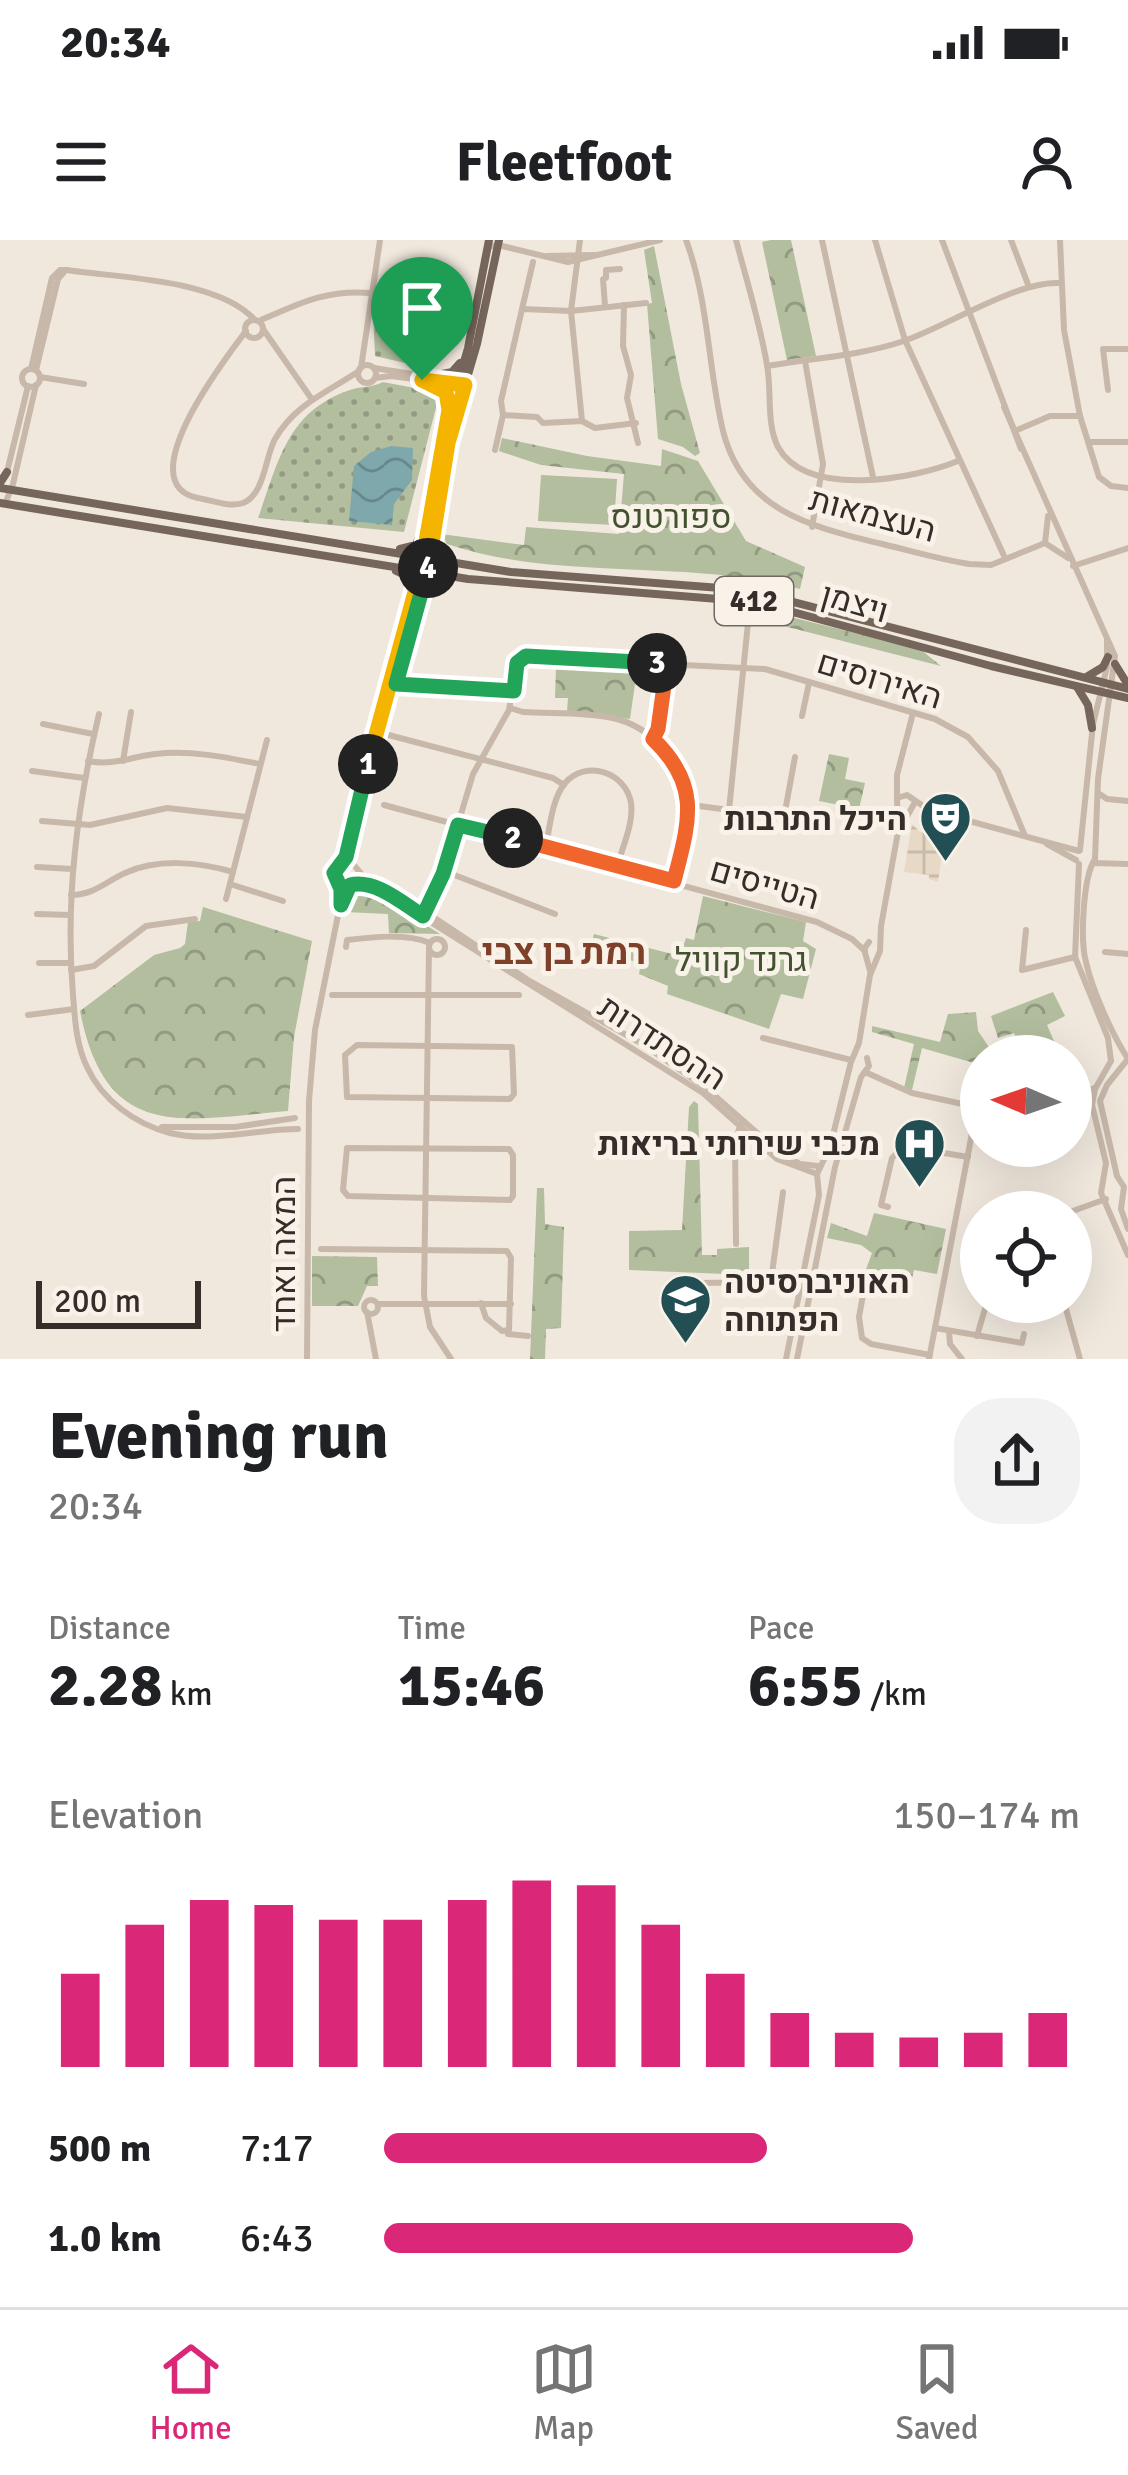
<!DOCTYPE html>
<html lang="en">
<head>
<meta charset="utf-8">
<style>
  :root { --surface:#fff; --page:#f2f2f2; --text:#202124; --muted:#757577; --line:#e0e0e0; --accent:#db2777 }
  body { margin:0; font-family:Signika,Heebo,sans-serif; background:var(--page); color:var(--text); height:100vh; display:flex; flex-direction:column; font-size:45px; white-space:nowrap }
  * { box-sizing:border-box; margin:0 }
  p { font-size:39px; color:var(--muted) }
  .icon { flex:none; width:66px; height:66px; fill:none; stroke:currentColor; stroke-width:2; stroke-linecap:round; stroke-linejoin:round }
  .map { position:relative; height:1119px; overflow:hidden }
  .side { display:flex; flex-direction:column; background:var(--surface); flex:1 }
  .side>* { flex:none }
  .needle { width:78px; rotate:272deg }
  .controls { position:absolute; left:960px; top:795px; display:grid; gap:24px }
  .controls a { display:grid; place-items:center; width:132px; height:132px; border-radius:50%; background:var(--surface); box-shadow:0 12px 48px #0002; font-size:60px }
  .scale { position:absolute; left:36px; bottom:30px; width:165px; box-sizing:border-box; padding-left:12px; border:6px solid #352d29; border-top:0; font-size:33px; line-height:42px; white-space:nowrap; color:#352d29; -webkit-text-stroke:9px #f8f2e9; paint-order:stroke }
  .pin { position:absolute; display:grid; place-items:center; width:102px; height:102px; color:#fff; margin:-123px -51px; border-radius:50% 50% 50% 0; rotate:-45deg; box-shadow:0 0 12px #0007 }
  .pin .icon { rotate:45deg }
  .km { position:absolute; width:60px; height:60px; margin:-30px; border-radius:50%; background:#222; color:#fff; font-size:33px; line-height:60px; text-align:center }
  .round { display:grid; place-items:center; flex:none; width:126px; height:126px; border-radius:48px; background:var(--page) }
  .overview { display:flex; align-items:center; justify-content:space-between; height:204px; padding:0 48px }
  h1 { font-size:66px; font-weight:700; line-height:90px }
  .figures { display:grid; grid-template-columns:repeat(3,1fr); gap:18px; height:204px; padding:12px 48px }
  .figures div { display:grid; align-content:center }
  .figures b { font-size:60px; font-weight:700 }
  .figures small { font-size:33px; font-weight:400 }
  .figures p { font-size:33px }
  .chart { height:336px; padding:24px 48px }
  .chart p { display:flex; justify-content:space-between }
  .chart svg { width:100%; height:216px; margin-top:12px; stroke:var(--accent); stroke-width:6 }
  ul { padding:0 48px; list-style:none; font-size:39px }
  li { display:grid; grid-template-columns:192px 144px 1fr; align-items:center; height:90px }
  li i { height:30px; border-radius:15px; background:var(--accent) }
  .status { display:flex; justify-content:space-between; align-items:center; height:84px; padding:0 60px; background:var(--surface); direction:ltr }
  .status svg { height:33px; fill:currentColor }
  header { display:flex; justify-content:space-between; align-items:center; height:156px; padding:0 48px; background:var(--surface); font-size:54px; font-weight:700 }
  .menu { display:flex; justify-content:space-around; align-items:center; height:168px; border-top:3px solid var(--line); background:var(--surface); font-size:33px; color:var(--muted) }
  .menu a { display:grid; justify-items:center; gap:6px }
  .menu .on { color:var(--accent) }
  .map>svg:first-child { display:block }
  .grass { fill:url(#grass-dots) }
  .park { fill:url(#park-crowns) }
  .pitch { fill:#b2be9e }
  .plaza { fill:url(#plaza-grid) }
  .water { fill:url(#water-waves) }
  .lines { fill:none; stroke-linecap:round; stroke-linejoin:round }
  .minor { stroke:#c8b8aa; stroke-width:6 }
  .major { stroke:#76655b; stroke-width:8 }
  .split-1-casing { stroke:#fff; stroke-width:24 }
  .split-2-casing { stroke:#fff; stroke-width:24 }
  .split-3-casing { stroke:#fff; stroke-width:24 }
  .split-4-casing { stroke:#fff; stroke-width:24 }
  .split-5-casing { stroke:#fff; stroke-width:24 }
  .split-1 { stroke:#f5b400; stroke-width:15 }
  .split-2 { stroke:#22a559; stroke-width:15 }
  .split-3 { stroke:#f0652b; stroke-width:15 }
  .split-4 { stroke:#22a559; stroke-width:15 }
  .split-5 { stroke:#f5b400; stroke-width:15 }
  .labels { text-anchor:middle; stroke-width:10; stroke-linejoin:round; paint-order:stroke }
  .shield { fill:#f8f2e9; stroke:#706863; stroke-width:3 }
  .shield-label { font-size:30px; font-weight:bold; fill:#352d29 }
  .street-label { font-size:33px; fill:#352d29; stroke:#f8f2e9 }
  .park-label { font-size:33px; fill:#43522e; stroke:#f8f2e9 }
  .poi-label { font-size:33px; font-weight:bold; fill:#352d29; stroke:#f8f2e9; text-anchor:end }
  .neighbourhood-label { font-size:36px; font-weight:bold; fill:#7e4028; stroke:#f8f2e9 }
</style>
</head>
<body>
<div class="status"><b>20:34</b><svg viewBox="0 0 49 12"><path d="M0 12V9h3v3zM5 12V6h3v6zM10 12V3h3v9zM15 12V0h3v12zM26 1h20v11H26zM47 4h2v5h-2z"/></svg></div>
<header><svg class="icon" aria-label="menu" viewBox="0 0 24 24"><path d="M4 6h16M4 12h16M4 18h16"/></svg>Fleetfoot<svg class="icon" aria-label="person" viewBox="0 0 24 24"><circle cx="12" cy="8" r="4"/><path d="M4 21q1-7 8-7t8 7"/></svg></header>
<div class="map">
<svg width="1128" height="1119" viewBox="0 0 1128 1119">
  <defs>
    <pattern id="grass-dots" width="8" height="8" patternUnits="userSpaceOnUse" patternTransform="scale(3)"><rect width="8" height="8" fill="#b2be9e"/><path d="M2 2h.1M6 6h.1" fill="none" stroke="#929b81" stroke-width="1.8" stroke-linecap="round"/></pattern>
    <pattern id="park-crowns" width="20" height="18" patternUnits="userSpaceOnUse" patternTransform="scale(3)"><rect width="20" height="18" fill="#b2be9e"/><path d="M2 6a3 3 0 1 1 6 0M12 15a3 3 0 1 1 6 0" fill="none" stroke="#929b81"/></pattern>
    <pattern id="plaza-grid" width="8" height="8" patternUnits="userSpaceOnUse" patternTransform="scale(3)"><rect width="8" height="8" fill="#e7d9c5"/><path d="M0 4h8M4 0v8" fill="none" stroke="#c7bba9"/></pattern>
    <pattern id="water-waves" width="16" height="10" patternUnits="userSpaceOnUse" patternTransform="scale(3)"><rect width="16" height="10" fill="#7ea8ab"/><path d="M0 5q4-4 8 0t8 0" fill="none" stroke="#68898b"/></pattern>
  </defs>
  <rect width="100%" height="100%" fill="#f0e8dd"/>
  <g class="grass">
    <polygon points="373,69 388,72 387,86 410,104 436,107 431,129 375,116"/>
    <path d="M 383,142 L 425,150 L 438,160 L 404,292 L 258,278 C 278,224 286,173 347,151 C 359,146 371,148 383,142 Z"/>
  </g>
  <g class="park">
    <polygon points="771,0 791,0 816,116 787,120 762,2"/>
    <polygon points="654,6 681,144 700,213 695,216 683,207 658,199 647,64 652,63 644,10"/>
    <path d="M 502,198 L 587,216 L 661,226 L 662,209 L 698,221 L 746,301 L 805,327 L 800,349 C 685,318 560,342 447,304 L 441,294 L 524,305 L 526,287 L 619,294 L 624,234 L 541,225 L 499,211 Z"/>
    <polygon points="754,368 920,409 941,426 752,378"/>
    <polygon points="556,427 637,430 630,479 567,471 568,458 555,458"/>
    <polygon points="829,514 849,518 845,539 865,543 859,569 819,561"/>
    <polygon points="366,649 373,652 440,694 389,693 388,674 345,672 352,654"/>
    <polygon points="703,656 806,682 803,701 816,709 803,759 781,754 769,789 667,754 668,746 639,734 641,723 589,710 594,694 680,716 686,698 694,700"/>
    <path d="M 203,667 L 312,701 L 294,797 L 288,871 C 181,880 106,903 80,771 L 154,715 L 180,708 L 185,704 L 188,682 L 200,681 Z"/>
    <polygon points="1053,752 1065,776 1047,785 1054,801 1042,807 1039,801 1017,800 1014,793 998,798 991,776"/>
    <polygon points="976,772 978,791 995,816 981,816 981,825 922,808 912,850 904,848 914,804 872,792 872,786 940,802 948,774"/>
    <polygon points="694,861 698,864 702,1015 717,1015 717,1009 749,1007 749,1035 629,1030 629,991 682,990 689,867"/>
    <polygon points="537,948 544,948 545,984 564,987 561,1088 546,1089 545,1119 530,1119"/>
    <polygon points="874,973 946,989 937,1034 914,1030 911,1042 864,1035 872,1013 861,1005 827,998 831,983 867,996"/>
    <polygon points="312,1016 377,1017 378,1046 367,1046 358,1066 312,1066"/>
  </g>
  <polygon class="pitch" points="541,235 617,239 614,285 538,281"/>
  <polygon class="plaza" points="912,584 920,592 931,593 945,587 951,591 948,606 943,606 938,642 929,639 929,635 904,632"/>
  <polygon class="water" points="391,206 413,208 412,240 394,264 392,285 349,281 354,226 371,212"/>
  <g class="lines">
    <g class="minor">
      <polyline points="580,0 571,71 582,181"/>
      <path d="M 686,0 C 709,62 708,129 723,191 C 743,270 809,286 878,303 C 908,310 938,319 969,324 L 991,325 L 1045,303"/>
      <path d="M 736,0 C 747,42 760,83 767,125 C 772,151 766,184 778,207 C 807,259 914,239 958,221"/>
      <polyline points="822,0 873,237"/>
      <polyline points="875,0 905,100 1005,318"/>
      <polyline points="942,0 1021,209"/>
      <polyline points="1011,0 1029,47"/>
      <polyline points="1060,0 1064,90 1080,176 1099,237 1111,246 1128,248"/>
      <polyline points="488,7 498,5 568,22 660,0"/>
      <polyline points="547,16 594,15"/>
      <path d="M 67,30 C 120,38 218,39 255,80"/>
      <polyline points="624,65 623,106 631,135 627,158 638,203"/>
      <polyline points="605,66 603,39 606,38 606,30 620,29"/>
      <polyline points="522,69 533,22"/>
      <circle cx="254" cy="89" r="9"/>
      <path d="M 259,81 C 298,64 326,49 371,53"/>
      <polyline points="263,89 311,158"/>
      <path d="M 246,91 C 225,119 128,244 198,258 C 211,260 230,268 243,263 C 265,254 265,217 275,199 C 295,164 328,152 359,131"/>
      <polyline points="805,121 823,224 812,287"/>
      <circle cx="367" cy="134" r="9"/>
      <path d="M 767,126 C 814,118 859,116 904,101 C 947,86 1017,41 1059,43"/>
      <polyline points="361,128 380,0"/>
      <polyline points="374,128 462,142"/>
      <polyline points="31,129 52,38 60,30 67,30"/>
      <circle cx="31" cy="138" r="9"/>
      <polyline points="36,130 58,39 64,32"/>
      <polyline points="40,137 84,144"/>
      <polyline points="375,138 391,136 460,145"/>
      <polyline points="1108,150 1103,109 1128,109"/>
      <path d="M 1004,167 L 1115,416 L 1098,539 L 1095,619 C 1083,637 1080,700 1086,722 C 1092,750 1113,796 1128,819 L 1107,845 L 1100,861 L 1117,936 L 1124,947 L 1121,969 L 1128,989"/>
      <polyline points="636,183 595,188 582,181 543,183 537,177 503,175 501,161 522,69 571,71 646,63"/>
      <polyline points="1017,190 1050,176 1080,176"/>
      <polyline points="1090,202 1128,202"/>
      <polyline points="495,210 503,175"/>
      <polyline points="6,236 28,146"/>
      <polyline points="5,264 13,244 36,145"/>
      <polyline points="1045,303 1048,276"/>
      <polyline points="1045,303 1068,318"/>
      <polyline points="1073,326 1128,308"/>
      <polyline points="393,445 514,451"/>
      <polyline points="388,453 401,395"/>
      <path d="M 510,468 L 523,472 C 553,474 588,472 617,479 C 659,491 693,534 689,578 C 687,599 679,621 674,641"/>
      <path d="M 99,474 C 77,567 65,659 73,755 C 75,780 76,804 87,827 C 102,860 135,884 170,893 C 211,903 257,889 298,889"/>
      <polyline points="802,476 809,443"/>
      <polyline points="43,484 93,494"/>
      <polyline points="377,492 553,538 564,545"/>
      <polyline points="653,499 658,489 667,424"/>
      <path d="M 88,521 C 113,526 130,517 155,514 C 190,510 225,517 260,524"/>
      <polyline points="123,521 131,472"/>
      <polyline points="32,531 84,538"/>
      <polyline points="1098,553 1107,559 1128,561"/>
      <polyline points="897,557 897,535 913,473"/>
      <polyline points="384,565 817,682 852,699 865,711"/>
      <polyline points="699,566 784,577 795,517"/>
      <polyline points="729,570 749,373"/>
      <polyline points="42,581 90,585 167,568 247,577"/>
      <polyline points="900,589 915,562"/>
      <polyline points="1047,604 1076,620"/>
      <path d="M 546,606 C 550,586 552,559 565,543 C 586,519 626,532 631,563 C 634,583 622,608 617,627"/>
      <polyline points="1080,610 1093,484 1107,427 1107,400"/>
      <polyline points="344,622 366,528 427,332"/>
      <polyline points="1093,623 1128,624"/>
      <polyline points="1079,624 1075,717 1108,798 1111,821"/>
      <polyline points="37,627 72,629"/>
      <polyline points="444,631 555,674"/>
      <polyline points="354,643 378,649 703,853 777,919 817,934"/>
      <polyline points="230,644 283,661"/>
      <path d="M 71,655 C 94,655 105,642 125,633 C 158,618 199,622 233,632"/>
      <polyline points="226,659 267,500"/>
      <polyline points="37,674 70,675"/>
      <polyline points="423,677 444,631 473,534 509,470 517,423 524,417 765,429 935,479 968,497 998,531 1025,596"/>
      <polyline points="1026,690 1022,730 1075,717"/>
      <circle cx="437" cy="707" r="8"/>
      <polyline points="869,702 864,709 870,731"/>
      <path d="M 346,707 L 347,700 C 372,697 406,693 430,703"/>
      <polyline points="429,708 424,1056 430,1087 451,1119"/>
      <polyline points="1105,712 1128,714"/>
      <polyline points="39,723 70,723"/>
      <polyline points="71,730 94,726 146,686 195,679"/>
      <polyline points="332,755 519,755"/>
      <polyline points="28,775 74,769"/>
      <polyline points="763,798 851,820"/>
      <polygon points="357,805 512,807 514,854 510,859 347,857 345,815"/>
      <polyline points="1111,821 1095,849 1092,865 1106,923 1101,953 1128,1015"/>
      <polyline points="865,832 912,853 981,868"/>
      <polyline points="1071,861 1094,848"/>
      <polyline points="162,887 235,887 295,878"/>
      <polygon points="347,908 509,909 513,915 513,956 510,960 348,956 343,950"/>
      <polyline points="817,934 830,907 851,822 859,803 870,735 880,711 881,686 898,592 897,558 907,555 929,570 1079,611"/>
      <polyline points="888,967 881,965 892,918 901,909 908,907 968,917"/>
      <polyline points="1070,972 1106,959"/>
      <polyline points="736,1004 735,902 741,883"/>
      <polyline points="321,1009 507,1011 511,1018 509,1090 502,1091 486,1078 481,1063"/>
      <polyline points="771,1041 783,952"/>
      <polyline points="696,1043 801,1042"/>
      <polyline points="873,1045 865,1044 859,1077 862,1098 871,1104 930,1115"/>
      <circle cx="371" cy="1067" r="7"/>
      <polyline points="1064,1062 1080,1119"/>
      <polyline points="378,1064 511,1064"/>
      <polyline points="367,1072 376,1119"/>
      <polyline points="935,1088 1022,1103 1024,1094"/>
      <polyline points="949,1091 950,1104 962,1119"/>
      <polyline points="508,1094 528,1096"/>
      <polyline points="977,1096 987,1062"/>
      <polyline points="307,1119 309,861 315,790 341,660 335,633 344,622 352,623 365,638 400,655 528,740 644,805 706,848 781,914 800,924 818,926"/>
      <polyline points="786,1119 819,955 817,934"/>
      <polyline points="797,1119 835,927 861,837 869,826 867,818"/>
      <polyline points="929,1119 977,867"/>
    </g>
    <g class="major">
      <polyline points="437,135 452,132 460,123"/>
      <polyline points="422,140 443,149 449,165"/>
      <polyline points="0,243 7,232"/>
      <polyline points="0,248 511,332 747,350 1128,449"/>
      <polyline points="0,263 468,339 756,362 991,426 1128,458"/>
      <polyline points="436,297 439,309 454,323"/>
      <polyline points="400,309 416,305 424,284"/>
      <polyline points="421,330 440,205 468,108 489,0"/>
      <polyline points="396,331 411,338 413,346 401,396"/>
      <polyline points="427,331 448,203 477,104 499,0"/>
      <polyline points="1115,424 1128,445"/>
      <polyline points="1088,436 1103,427 1108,417"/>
      <polyline points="1077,447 1088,465 1092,488"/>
    </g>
  </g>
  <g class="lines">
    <defs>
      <polyline id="split-1" points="368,524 421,330 449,170 446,152 422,140"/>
      <path id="split-2" d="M 368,524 L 346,617 L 334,633 L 341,649 L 341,665 L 350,645 C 376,639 402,663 423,676 L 443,634 L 458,585 L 513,598"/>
      <path id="split-3" d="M 513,598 L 674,641 C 689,582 702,546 653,499 L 658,489 L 667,424 L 657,423"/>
      <polyline id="split-4" points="428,328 396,444 514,451 517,423 526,416 657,423"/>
      <polyline id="split-5" points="422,140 465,145 448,203 428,328"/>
    </defs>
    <use href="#split-1" class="split-1-casing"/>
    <use href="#split-2" class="split-2-casing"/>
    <use href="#split-3" class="split-3-casing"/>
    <use href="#split-4" class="split-4-casing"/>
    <use href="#split-5" class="split-5-casing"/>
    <use href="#split-1" class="split-1"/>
    <use href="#split-2" class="split-2"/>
    <use href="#split-3" class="split-3"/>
    <use href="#split-4" class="split-4"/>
    <use href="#split-5" class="split-5"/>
  </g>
  <defs>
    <symbol id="theatre-pin" viewBox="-11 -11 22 30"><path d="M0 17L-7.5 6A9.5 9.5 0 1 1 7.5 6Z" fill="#214f54" stroke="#f8f2e9"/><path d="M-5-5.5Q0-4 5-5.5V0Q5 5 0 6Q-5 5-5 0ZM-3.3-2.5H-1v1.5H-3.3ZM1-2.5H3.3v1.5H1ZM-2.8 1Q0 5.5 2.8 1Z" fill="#fff"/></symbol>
    <symbol id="hospital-pin" viewBox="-11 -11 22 30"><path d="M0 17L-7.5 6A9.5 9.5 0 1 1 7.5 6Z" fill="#214f54" stroke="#f8f2e9"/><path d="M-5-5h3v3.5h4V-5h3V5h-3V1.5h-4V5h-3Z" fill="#fff"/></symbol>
    <symbol id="university-pin" viewBox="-11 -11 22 30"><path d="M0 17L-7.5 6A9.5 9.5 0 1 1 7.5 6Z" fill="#214f54" stroke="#f8f2e9"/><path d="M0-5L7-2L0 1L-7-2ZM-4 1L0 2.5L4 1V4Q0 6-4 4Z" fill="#fff"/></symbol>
  </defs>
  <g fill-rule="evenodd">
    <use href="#theatre-pin" x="916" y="548" width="59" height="81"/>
    <use href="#hospital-pin" x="890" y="874" width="59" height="81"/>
    <use href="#university-pin" x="656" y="1030" width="59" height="81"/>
  </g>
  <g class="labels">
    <rect class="shield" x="715" y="337" width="78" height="48" rx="9"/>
    <g class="shield-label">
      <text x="754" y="371">412</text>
    </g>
    <g class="street-label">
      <text transform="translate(873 274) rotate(15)" y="12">העצמאות</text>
      <text transform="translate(855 362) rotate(16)" y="12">ויצמן</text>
      <text transform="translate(880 439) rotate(17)" y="12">האירוסים</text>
      <text transform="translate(765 643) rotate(16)" y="12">הטייסים</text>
      <text transform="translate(663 802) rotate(33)" y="12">ההסתדרות</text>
      <text transform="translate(283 1014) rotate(-90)" y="12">המאה ואחד</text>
    </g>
    <g class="park-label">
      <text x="671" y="288">ספורטנס</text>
      <text x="741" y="731">גרנד קוויל</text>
    </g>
    <g class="poi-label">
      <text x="907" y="590">היכל התרבות</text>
      <text x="880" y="915">מכבי שירותי בריאות</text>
      <text x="724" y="1053" text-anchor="start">האוניברסיטה<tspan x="724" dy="38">הפתוחה</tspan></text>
    </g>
    <g class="neighbourhood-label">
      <text x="564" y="724">רמת בן צבי</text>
    </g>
  </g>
</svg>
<div class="controls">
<a><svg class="needle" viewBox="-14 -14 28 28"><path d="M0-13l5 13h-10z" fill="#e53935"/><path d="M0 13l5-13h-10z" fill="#757577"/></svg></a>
<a><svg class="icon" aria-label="locate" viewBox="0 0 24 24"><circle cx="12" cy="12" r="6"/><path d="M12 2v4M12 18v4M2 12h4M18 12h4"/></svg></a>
</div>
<div class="scale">200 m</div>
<div class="pin" style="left:422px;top:140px;background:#1e9e55"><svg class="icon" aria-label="arrive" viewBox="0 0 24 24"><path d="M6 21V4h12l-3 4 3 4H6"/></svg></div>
<b class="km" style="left:368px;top:524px">1</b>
<b class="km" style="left:513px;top:598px">2</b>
<b class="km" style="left:657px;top:423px">3</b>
<b class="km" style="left:428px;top:328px">4</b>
</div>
<section class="side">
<div class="overview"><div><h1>Evening run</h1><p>20:34</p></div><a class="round"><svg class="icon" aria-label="share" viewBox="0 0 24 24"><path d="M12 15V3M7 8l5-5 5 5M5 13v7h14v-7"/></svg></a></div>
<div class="figures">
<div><p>Distance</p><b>2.28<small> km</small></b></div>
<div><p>Time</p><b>15:46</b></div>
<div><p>Pace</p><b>6:55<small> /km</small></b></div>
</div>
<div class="chart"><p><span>Elevation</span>150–174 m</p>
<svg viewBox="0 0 160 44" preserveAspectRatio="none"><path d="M5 44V25M15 44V15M25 44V10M35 44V11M45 44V14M55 44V14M65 44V10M75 44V6M85 44V7M95 44V15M105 44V25M115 44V33M125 44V37M135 44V38M145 44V37M155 44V33"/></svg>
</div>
<ul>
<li><b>500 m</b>7:17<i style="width:55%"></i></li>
<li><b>1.0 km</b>6:43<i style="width:76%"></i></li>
</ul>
</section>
<nav class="menu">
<a class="on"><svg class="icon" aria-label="home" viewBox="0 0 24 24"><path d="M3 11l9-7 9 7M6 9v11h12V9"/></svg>Home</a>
<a><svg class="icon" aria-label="map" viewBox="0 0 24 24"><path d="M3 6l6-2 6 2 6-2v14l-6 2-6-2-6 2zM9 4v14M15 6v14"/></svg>Map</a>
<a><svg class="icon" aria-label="saved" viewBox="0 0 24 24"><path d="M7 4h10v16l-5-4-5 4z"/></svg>Saved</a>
</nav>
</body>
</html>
